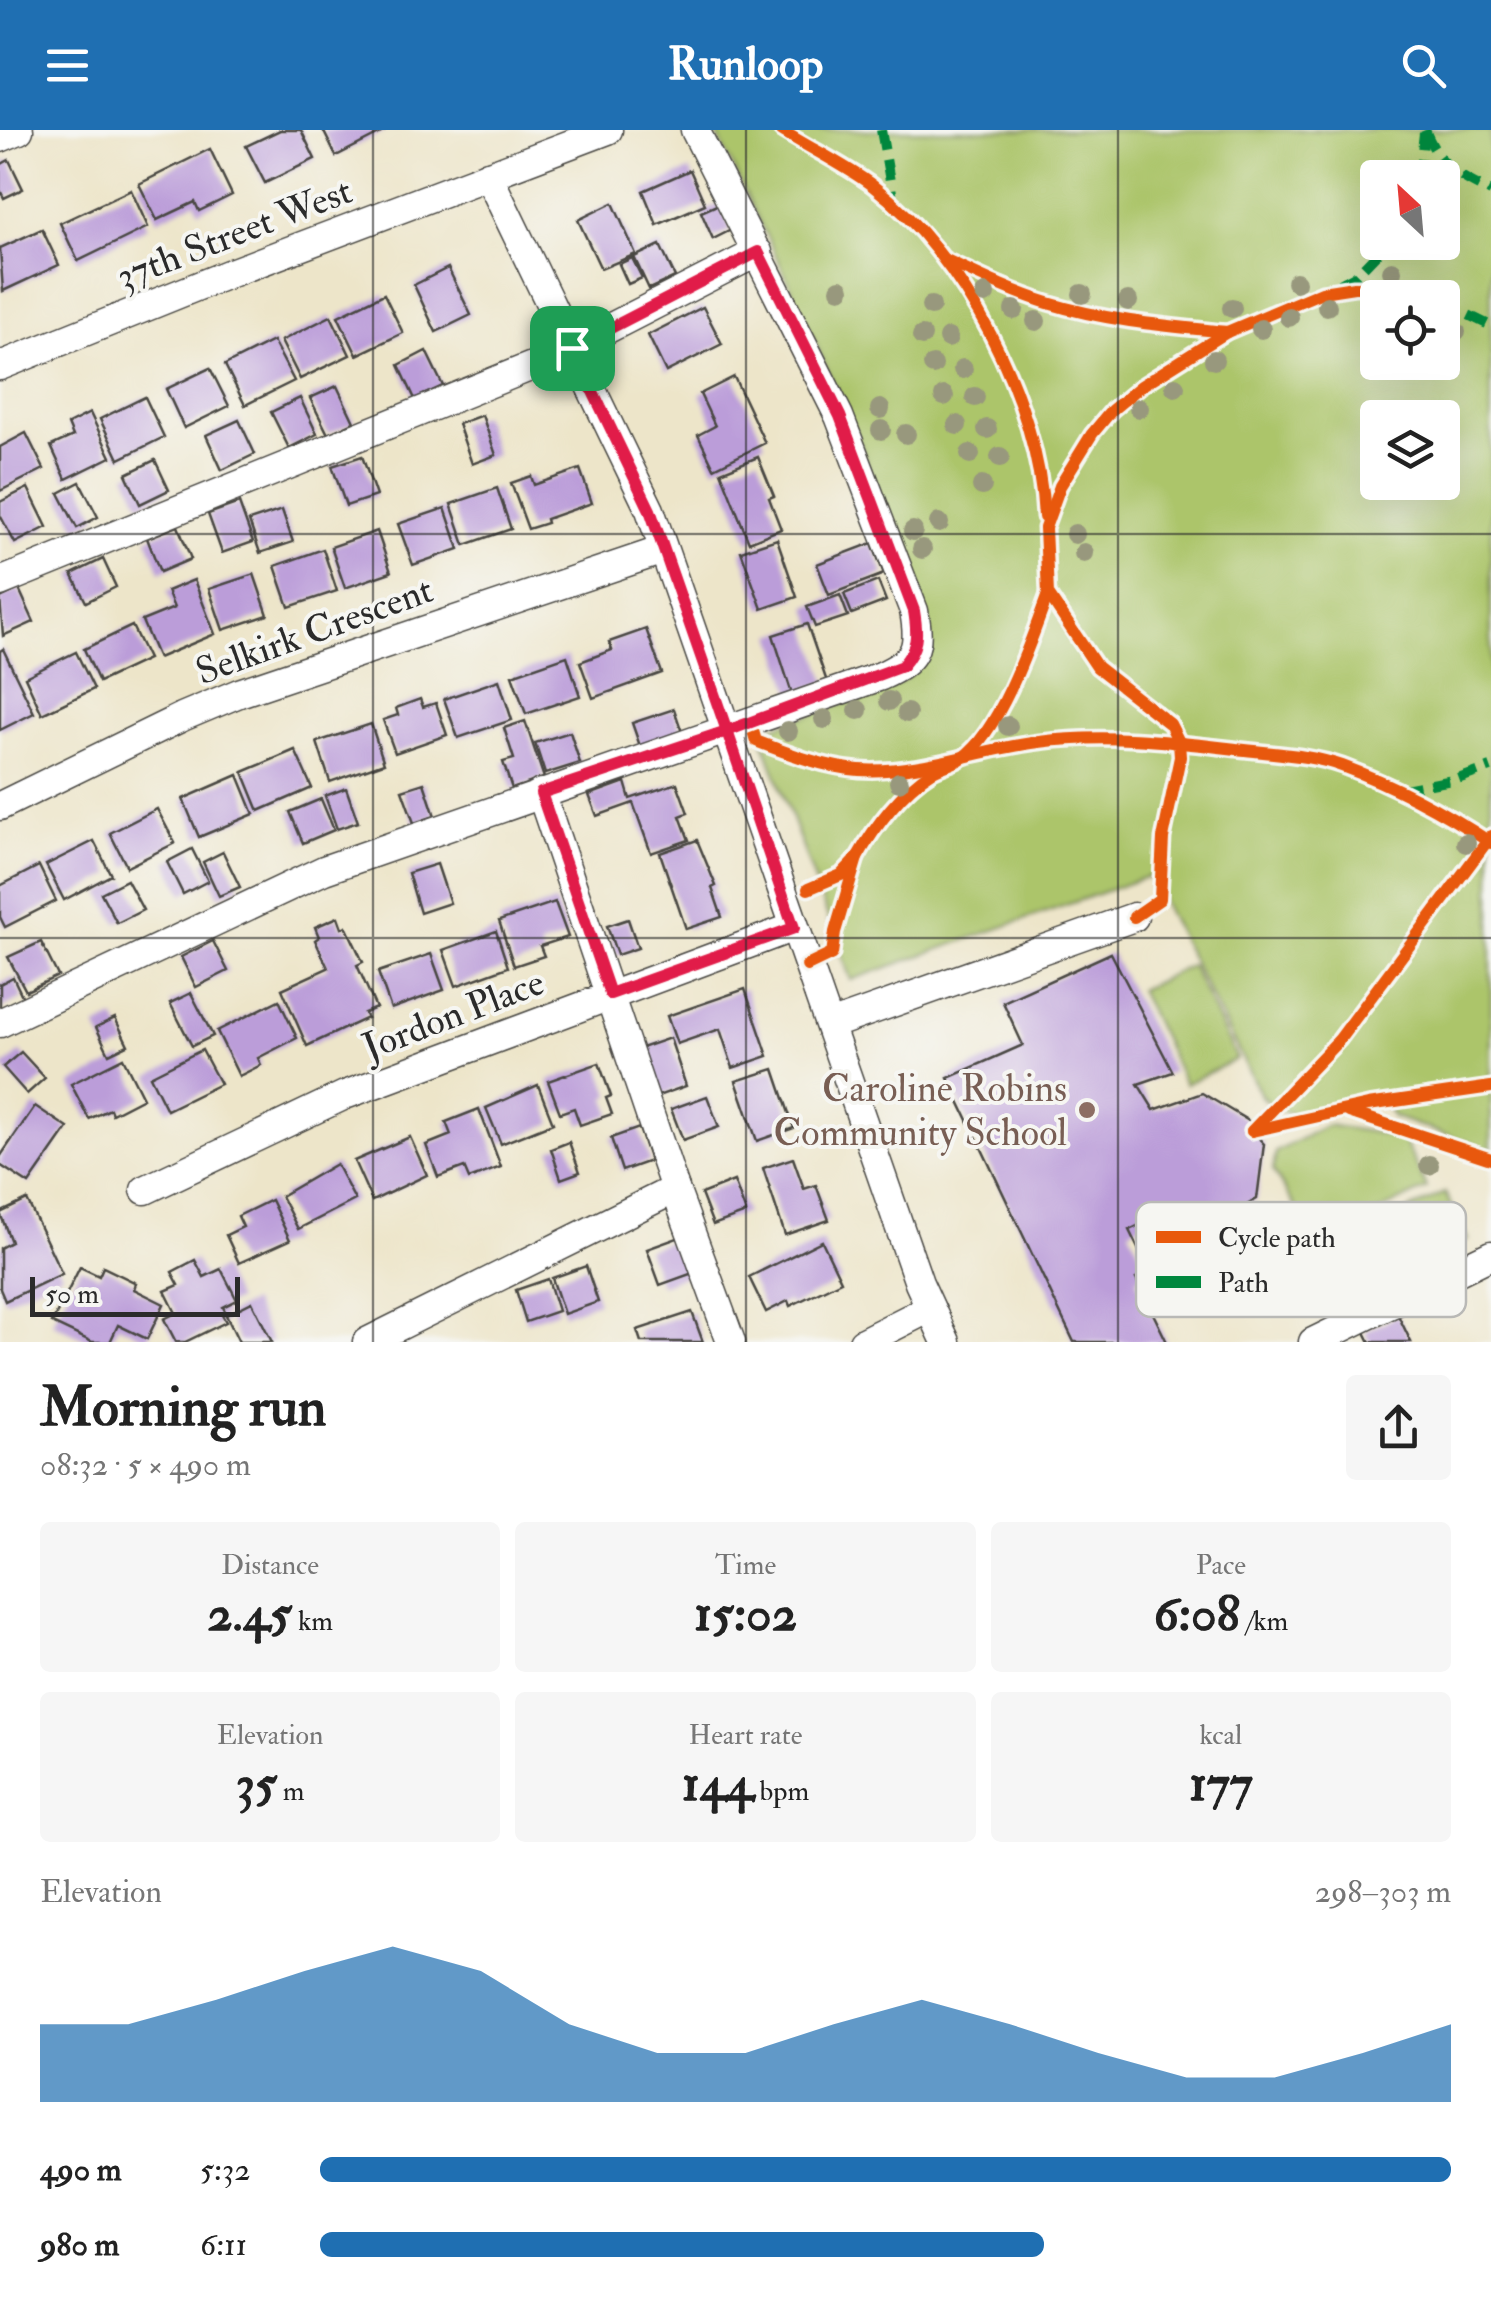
<!DOCTYPE html>
<html lang="en">
<head>
<meta charset="utf-8">
<style>
  :root { --surface:#fff; --page:#f6f6f6; --text:#222; --muted:#767676; --accent:#1f6fb2 }
  body { margin:0; font-family:"IM FELL Double Pica",serif; background:var(--page); color:var(--text); height:100vh; display:flex; flex-direction:column; font-size:38px; white-space:nowrap }
  * { box-sizing:border-box; margin:0 }
  p { font-size:32px; color:var(--muted) }
  .icon { flex:none; width:55px; height:55px; fill:none; stroke:currentColor; stroke-width:2; stroke-linecap:round; stroke-linejoin:round }
  .map { position:relative; height:1212px; overflow:hidden }
  .sheet { display:flex; flex-direction:column; background:var(--surface); flex:1 }
  .sheet>* { flex:none }
  .needle { width:65px; rotate:334deg }
  .controls { position:absolute; left:1360px; top:30px; display:grid; gap:20px }
  .controls a { display:grid; place-items:center; width:100px; height:100px; border-radius:10px; background:var(--surface); box-shadow:0 10px 40px #0002; font-size:50px }
  .scale { position:absolute; left:30px; bottom:25px; width:210px; box-sizing:border-box; padding-left:10px; border:5px solid #2b2b2b; border-top:0; font-size:28px; line-height:35px; white-space:nowrap; color:#2b2b2b; -webkit-text-stroke:8px #f6f6f2; paint-order:stroke }
  .pin { position:absolute; display:grid; place-items:center; width:85px; height:85px; color:#fff; margin:-42px; border-radius:20px; box-shadow:0 5px 15px #0006 }
  .round { display:grid; place-items:center; flex:none; width:105px; height:105px; border-radius:10px; background:var(--page) }
  .headline { display:flex; align-items:center; justify-content:space-between; height:170px; padding:0 40px }
  h1 { font-size:55px; font-weight:800; line-height:75px }
  .figures { display:grid; grid-template-columns:repeat(3,1fr); gap:15px; height:170px; padding:10px 40px }
  .figures div { display:grid; align-content:center; border-radius:10px; background:var(--page); text-align:center }
  .figures b { font-size:50px; font-weight:800 }
  .figures small { font-size:28px; font-weight:400 }
  .figures p { font-size:28px }
  .chart { height:280px; padding:20px 40px }
  .chart p { display:flex; justify-content:space-between }
  .chart svg { width:100%; height:180px; margin-top:10px; fill:var(--accent); opacity:.7 }
  ul { padding:0 40px; list-style:none; font-size:32px }
  li { display:grid; grid-template-columns:160px 120px 1fr; align-items:center; height:75px }
  li i { height:25px; border-radius:12px; background:var(--accent) }
  header { display:flex; justify-content:space-between; align-items:center; height:130px; padding:0 40px; background:var(--accent); color:#fff; font-size:45px; font-weight:800 }
  .map>svg:first-child { display:block }
  .green { fill:#acc56b; stroke:#6c784b; stroke-width:2.5; fill-rule:evenodd }
  .building { fill:#bb9dd9 }
  .lines { fill:none; stroke-linecap:round; stroke-linejoin:round }
  .minor-casing { stroke:#484743; stroke-width:31 }
  .minor { stroke:#fff; stroke-width:28 }
  .quiet { stroke:#00873e; stroke-width:10; stroke-dasharray:20 10; stroke-linecap:butt }
  .cycleway-casing { stroke:#f6f6f2; stroke-width:19 }
  .cycleway { stroke:#e8590c; stroke-width:12 }
  .tree { fill:#98987d }
  .route-casing { stroke:#fff; stroke-width:20 }
  .route { stroke:#e11d48; stroke-width:12 }
  .grid { fill:none; stroke:#2b2b2b; stroke-width:2.5; stroke-opacity:0.55 }
  .education-dot { fill:#8d6e63; stroke:#f6f6f2; stroke-width:4 }
  .labels { text-anchor:middle; stroke-width:8; stroke-linejoin:round; paint-order:stroke }
  .street-label { font-size:38px; fill:#2b2b2b; stroke:#f6f6f2 }
  .education-label { font-size:38px; fill:#785e54; stroke:#f6f6f2; text-anchor:end }
  .key { fill:#f6f6f2; stroke:#b9b9b6; stroke-width:2.5 }
  .key-label { font-size:28px; fill:#2b2b2b }
</style>
</head>
<body>
<header><svg class="icon" aria-label="menu" viewBox="0 0 24 24"><path d="M4 6h16M4 12h16M4 18h16"/></svg>Runloop<svg class="icon" aria-label="search" viewBox="0 0 24 24"><circle cx="10" cy="10" r="6"/><path d="M15 15l6 6"/></svg></header>
<div class="map">
<svg width="1491" height="1212" viewBox="0 0 1491 1212">
  <rect width="100%" height="100%" fill="#f6f6f2"/>
  <filter id="ink" filterUnits="userSpaceOnUse"><feTurbulence type="fractalNoise" baseFrequency=".01" numOctaves="2"/><feDisplacementMap in="SourceGraphic" scale="20" xChannelSelector="R" yChannelSelector="G"/><feConvolveMatrix kernelMatrix="1 2 1 2 8 2 1 2 1" color-interpolation-filters="sRGB"/></filter>
  <filter id="wash" filterUnits="userSpaceOnUse"><feTurbulence type="fractalNoise" baseFrequency=".0048" numOctaves="4" result="noise"/><feDisplacementMap in="SourceGraphic" scale="40" xChannelSelector="R" yChannelSelector="G"/><feGaussianBlur stdDeviation="2.25" result="paint"/><feColorMatrix in="noise" values="0 0 0 0 0 0 0 0 0 0 0 0 0 0 0 0 0 1.4 0 .05"/><feComposite in="paint" operator="in"/></filter>
  <g filter="url(#wash)">
    <rect width="100%" height="100%" fill="#ede5c9"/>
    <g class="green">
      <path d="M 715,0 L 1491,0 L 1491,1020 L 1393,987 L 1379,965 L 1296,984 C 1281,982 1273,977 1262,967 L 1149,746 L 851,850 L 760,601 L 891,558 C 912,546 922,537 926,513 L 861,316 L 789,153 ZM 1378,48 L 1442,48 L 1442,112 L 1378,112 ZM 1378,168 L 1442,168 L 1442,232 L 1378,232 ZM 1378,288 L 1442,288 L 1442,352 L 1378,352 Z"/>
      <polygon points="1191,835 1237,929 1185,954 1139,860"/>
      <polygon points="1327,995 1402,1007 1427,1058 1317,1112 1273,1041 1276,1022"/>
      <polygon points="1445,1063 1468,1110 1364,1160 1341,1113"/>
    </g>
    <g id="blocks">
      <g class="building">
        <polygon points="280,0 301,0 315,29 265,53 246,16"/>
        <polygon points="323,0 387,0 336,26"/>
        <polygon points="210,19 232,65 199,81 195,72 157,90 139,54"/>
        <polygon points="9,30 23,59 4,68 0,60 0,35"/>
        <polygon points="690,40 705,74 657,95 643,61"/>
        <polygon points="131,60 148,97 78,131 60,93"/>
        <polygon points="613,73 636,124 601,139 578,90"/>
        <polygon points="719,74 731,100 713,109 701,82"/>
        <polygon points="42,99 59,135 3,161 0,118"/>
        <polygon points="660,115 675,147 649,159 634,127"/>
        <polygon points="632,128 642,148 628,154 619,134"/>
        <polygon points="448,138 471,185 436,202 414,155"/>
        <polygon points="384,164 403,203 357,225 338,186"/>
        <polygon points="703,177 722,214 666,242 648,205"/>
        <polygon points="331,186 350,225 300,249 281,211"/>
        <polygon points="273,211 294,251 245,275 225,235"/>
        <polygon points="426,221 443,256 415,269 399,235"/>
        <polygon points="210,238 229,276 184,298 166,259"/>
        <polygon points="734,247 765,313 714,338 698,305 715,296 700,264"/>
        <polygon points="337,256 354,292 328,304 310,268"/>
        <polygon points="145,267 164,307 119,329 100,289"/>
        <polygon points="300,268 317,304 289,318 271,282"/>
        <polygon points="90,283 111,327 66,349 51,316 73,306 68,294"/>
        <polygon points="482,285 496,325 472,334 458,294"/>
        <polygon points="239,290 255,324 222,340 206,305"/>
        <polygon points="26,303 44,339 0,361 0,317"/>
        <polygon points="362,326 376,366 346,376 332,336"/>
        <polygon points="758,327 774,366 769,368 781,399 749,412 721,342"/>
        <polygon points="155,330 169,360 140,374 126,344"/>
        <polygon points="580,339 592,373 546,389 547,393 528,399 511,353 531,346 534,355"/>
        <polygon points="80,352 98,387 77,398 59,363"/>
        <polygon points="28,358 47,397 15,413 0,385 0,372"/>
        <polygon points="497,358 511,399 465,415 451,374"/>
        <polygon points="239,373 253,412 222,423 208,384"/>
        <polygon points="445,378 459,419 413,435 398,394"/>
        <polygon points="282,380 293,412 260,423 249,391"/>
        <polygon points="178,396 191,429 160,442 147,408"/>
        <polygon points="377,401 391,442 345,458 331,417"/>
        <polygon points="777,409 797,467 762,479 741,421"/>
        <polygon points="872,413 884,444 829,465 817,434"/>
        <polygon points="323,419 337,461 289,477 275,436"/>
        <polygon points="103,429 116,457 86,472 72,444"/>
        <polygon points="254,444 268,485 223,500 209,459"/>
        <polygon points="194,450 215,504 158,528 142,491 174,478 167,461"/>
        <polygon points="878,451 886,471 852,484 844,464"/>
        <polygon points="19,459 34,492 3,506 0,468"/>
        <polygon points="840,465 848,486 815,497 807,477"/>
        <polygon points="807,494 827,552 792,564 773,505"/>
        <polygon points="132,496 148,529 99,552 84,519"/>
        <polygon points="646,499 662,543 593,568 580,532 612,520 609,512"/>
        <polygon points="3,519 34,583 0,600 0,521"/>
        <polygon points="76,522 94,559 42,584 25,547"/>
        <polygon points="567,526 580,566 526,584 512,545"/>
        <polygon points="499,550 512,590 458,608 444,569"/>
        <polygon points="420,569 423,577 436,573 447,605 395,623 383,590 398,585 396,578"/>
        <polygon points="674,579 683,605 641,619 632,593"/>
        <polygon points="525,591 544,648 512,659 503,632 514,629 504,598"/>
        <polygon points="371,594 384,633 330,652 317,612"/>
        <polygon points="570,602 580,633 545,644 535,613"/>
        <polygon points="295,620 312,658 259,681 243,642"/>
        <polygon points="238,645 254,684 199,707 183,669"/>
        <polygon points="625,652 630,669 677,653 688,683 680,686 689,710 651,723 633,673 597,686 589,665"/>
        <polygon points="424,653 435,686 414,693 402,660"/>
        <polygon points="346,658 358,692 337,699 325,666"/>
        <polygon points="321,669 334,700 303,713 290,682"/>
        <polygon points="157,679 175,713 127,737 110,703"/>
        <polygon points="697,710 716,756 712,758 722,787 686,799 660,723"/>
        <polygon points="94,711 111,745 64,770 46,735"/>
        <polygon points="192,719 208,751 183,764 167,732"/>
        <polygon points="223,722 240,757 219,766 203,732"/>
        <polygon points="437,734 450,773 420,783 408,743"/>
        <polygon points="39,736 56,771 5,797 0,787 0,756"/>
        <polygon points="127,750 143,780 117,793 101,763"/>
        <polygon points="555,772 568,807 540,816 544,826 514,836 499,791"/>
        <polygon points="338,787 342,798 346,796 363,832 357,835 376,878 364,883 367,888 307,916 282,859 328,838 315,810 319,807 315,797"/>
        <polygon points="628,789 638,818 617,825 607,796"/>
        <polygon points="496,801 508,837 456,856 443,820"/>
        <polygon points="213,811 228,841 196,857 181,827"/>
        <polygon points="41,812 58,846 26,861 8,827"/>
        <polygon points="1111,823 1173,942 1138,954 1154,980 1202,963 1252,993 1252,1001 1264,1014 1257,1069 1204,1100 1156,1087 1129,1100 1150,1143 1136,1149 1167,1212 1074,1212 948,948 1023,915 1003,872"/>
        <polygon points="431,824 444,860 391,879 378,842"/>
        <polygon points="13,847 23,868 0,879 0,854"/>
        <polygon points="745,859 768,926 733,938 720,899 677,914 667,886"/>
        <polygon points="191,863 213,906 192,916 170,873"/>
        <polygon points="279,870 297,908 258,928 261,935 239,946 217,901"/>
        <polygon points="115,888 128,915 109,924 96,897"/>
        <polygon points="670,908 686,956 658,966 641,918"/>
        <polygon points="202,920 220,954 167,980 150,946"/>
        <polygon points="21,922 45,948 27,964 3,937"/>
        <polygon points="123,928 143,968 112,984 110,979 89,989 71,954"/>
        <polygon points="599,933 611,966 606,968 612,984 580,995 574,978 560,983 548,951"/>
        <polygon points="774,939 794,998 757,1011 736,951"/>
        <polygon points="538,955 553,993 501,1014 486,978"/>
        <polygon points="707,966 719,997 683,1010 671,979"/>
        <polygon points="35,976 68,998 29,1054 0,1035 0,1027"/>
        <polygon points="479,979 501,1037 469,1049 464,1037 438,1047 426,1015 451,1005 446,992"/>
        <polygon points="639,998 650,1031 622,1041 611,1008"/>
        <polygon points="410,1007 427,1045 372,1071 354,1031"/>
        <polygon points="569,1012 580,1042 561,1049 551,1019"/>
        <polygon points="793,1028 804,1059 816,1055 829,1090 785,1105 763,1038"/>
        <polygon points="336,1034 355,1070 298,1099 281,1066"/>
        <polygon points="734,1051 746,1083 713,1095 701,1064"/>
        <polygon points="27,1070 62,1144 5,1171 0,1159 0,1118 11,1112 0,1083"/>
        <polygon points="271,1070 290,1110 239,1133 226,1105 243,1097 238,1086"/>
        <polygon points="680,1107 693,1143 660,1155 647,1119"/>
        <polygon points="822,1111 841,1151 790,1176 788,1171 766,1182 749,1147"/>
        <polygon points="195,1130 204,1147 221,1139 237,1170 223,1177 226,1183 222,1185 226,1192 185,1212 176,1212 164,1189 176,1183 165,1161 179,1155 172,1142"/>
        <polygon points="586,1136 598,1172 564,1184 552,1148"/>
        <polygon points="80,1137 99,1146 103,1137 136,1153 134,1159 164,1174 147,1209 118,1195 110,1212 92,1212 52,1193"/>
        <polygon points="548,1149 558,1181 526,1192 516,1160"/>
        <polygon points="252,1172 272,1212 239,1212 226,1185"/>
        <polygon points="692,1182 703,1212 641,1212 637,1200"/>
        <polygon points="1398,1185 1411,1212 1370,1212 1365,1202"/>
      </g>
    </g>
  </g>
  <g filter="url(#ink)">
    <use href="#blocks" fill-opacity="0" stroke="#484743" stroke-width="2.5"/>
    <g class="lines">
      <defs>
        <g id="minor">
          <polyline points="0,8 19,0"/>
          <polyline points="488,45 650,380 919,1153 946,1212"/>
          <polyline points="0,236 228,144 608,0"/>
          <polyline points="0,452 547,230 758,122"/>
          <polyline points="541,663 675,1059 731,1212"/>
          <polyline points="0,676 182,587 239,563 663,420"/>
          <path d="M 0,893 L 324,740 L 881,546 C 916,530 921,519 914,481 L 839,286 L 695,0"/>
          <polyline points="830,895 1134,787"/>
          <polyline points="145,1060 345,965 794,797"/>
          <polyline points="367,1212 675,1059"/>
          <polyline points="863,1212 930,1178"/>
          <polyline points="1313,1212 1491,1125"/>
        </g>
      </defs>
      <use href="#minor" class="minor-casing"/>
      <use href="#minor" class="minor"/>
      <g class="quiet">
        <polyline points="881,0 894,74"/>
        <path d="M 1425,0 C 1440,37 1457,45 1491,62"/>
        <polyline points="1419,48 1424,3"/>
        <polyline points="1340,154 1355,146 1388,112"/>
        <polyline points="1442,172 1491,196"/>
        <polyline points="1400,660 1458,649 1491,637"/>
      </g>
      <defs>
        <g id="cycleway">
          <path d="M 781,0 C 811,19 845,35 873,56 C 964,126 1039,273 1044,387"/>
          <path d="M 946,130 C 980,146 1013,162 1048,173 C 1106,191 1167,196 1227,202"/>
          <path d="M 750,591 L 756,611 C 790,624 823,637 859,640 C 920,644 980,619 1039,612 C 1109,603 1176,612 1245,620 C 1277,624 1312,625 1342,636 C 1396,656 1444,682 1491,713"/>
          <path d="M 857,728 C 875,696 902,660 933,641 C 942,636 954,634 962,628 C 1000,602 1032,508 1048,464"/>
          <polyline points="1134,787 1160,769 1163,708 1180,627 1179,612 1170,594 1097,537 1048,464 1045,398 1060,356 1092,304 1112,280 1141,256 1227,202 1322,162 1354,157 1404,157 1433,168"/>
          <polyline points="807,836 832,824 835,802 857,728 841,745 808,759"/>
          <polyline points="1349,982 1491,1029"/>
          <polyline points="1252,1001 1339,910 1491,706"/>
          <polyline points="1252,1001 1368,975 1491,957"/>
        </g>
      </defs>
      <use href="#cycleway" class="cycleway-casing"/>
      <use href="#cycleway" class="cycleway"/>
    </g>
    <g class="tree">
      <circle cx="1392" cy="141" r="10"/>
      <circle cx="1296" cy="152" r="10"/>
      <circle cx="840" cy="159" r="10"/>
      <circle cx="985" cy="164" r="10"/>
      <circle cx="1082" cy="164" r="10"/>
      <circle cx="1128" cy="171" r="10"/>
      <circle cx="931" cy="176" r="10"/>
      <circle cx="1327" cy="176" r="10"/>
      <circle cx="1232" cy="178" r="10"/>
      <circle cx="1014" cy="180" r="10"/>
      <circle cx="1289" cy="187" r="10"/>
      <circle cx="1036" cy="191" r="10"/>
      <circle cx="1261" cy="199" r="10"/>
      <circle cx="1456" cy="202" r="10"/>
      <circle cx="922" cy="206" r="10"/>
      <circle cx="948" cy="208" r="10"/>
      <circle cx="1214" cy="230" r="10"/>
      <circle cx="933" cy="235" r="10"/>
      <circle cx="963" cy="239" r="10"/>
      <circle cx="1175" cy="257" r="10"/>
      <circle cx="944" cy="266" r="10"/>
      <circle cx="975" cy="267" r="10"/>
      <circle cx="1139" cy="278" r="10"/>
      <circle cx="880" cy="279" r="10"/>
      <circle cx="957" cy="295" r="10"/>
      <circle cx="987" cy="299" r="10"/>
      <circle cx="881" cy="300" r="10"/>
      <circle cx="906" cy="304" r="10"/>
      <circle cx="970" cy="324" r="10"/>
      <circle cx="1000" cy="327" r="10"/>
      <circle cx="982" cy="356" r="10"/>
      <circle cx="939" cy="393" r="10"/>
      <circle cx="913" cy="401" r="10"/>
      <circle cx="1075" cy="404" r="10"/>
      <circle cx="922" cy="419" r="10"/>
      <circle cx="1084" cy="423" r="10"/>
      <circle cx="889" cy="571" r="10"/>
      <circle cx="858" cy="580" r="10"/>
      <circle cx="907" cy="583" r="10"/>
      <circle cx="824" cy="589" r="10"/>
      <circle cx="1008" cy="596" r="10"/>
      <circle cx="788" cy="601" r="10"/>
      <circle cx="899" cy="652" r="10"/>
      <circle cx="1466" cy="713" r="10"/>
      <circle cx="1429" cy="1035" r="10"/>
    </g>
  </g>
  <g class="lines" filter="url(#ink)">
    <defs>
      <path id="route" d="M 572,218 L 650,380 L 727,601 L 541,663 L 610,864 L 794,798 L 727,601 L 902,536 C 918,518 918,505 914,481 L 840,286 L 758,122 L 572,218"/>
    </defs>
    <use href="#route" class="route-casing"/>
    <use href="#route" class="route"/>
  </g>
  <path class="grid" d="M 373,0 L 373,1212M 746,0 L 746,1212M 1118,0 L 1118,1212M 0,404 L 1491,404M 0,808 L 1491,808"/>
  <circle class="education-dot" cx="1087" cy="980" r="10"/>
  <g class="labels">
    <g class="street-label">
      <text transform="translate(234 103) rotate(-21)" y="13">37th Street West</text>
      <text transform="translate(314 500) rotate(-20)" y="13">Selkirk Crescent</text>
      <text transform="translate(453 884) rotate(-21)" y="13">Jordon Place</text>
    </g>
    <g class="education-label">
      <text x="1067" y="971">Caroline Robins<tspan x="1067" dy="44">Community School</tspan></text>
    </g>
  </g>
  <rect x="1136" y="1072" width="330" height="115" rx="15" class="key"/>
  <rect x="1156" y="1101" width="45" height="12" fill="#e8590c"/>
  <rect x="1156" y="1146" width="45" height="12" fill="#00873e"/>
  <g class="key-label">
    <text x="1218" y="1117">Cycle path</text>
    <text x="1218" y="1162">Path</text>
  </g>
</svg>
<div class="controls">
<a><svg class="needle" viewBox="-14 -14 28 28"><path d="M0-13l5 13h-10z" fill="#e53935"/><path d="M0 13l5-13h-10z" fill="#767676"/></svg></a>
<a><svg class="icon" aria-label="locate" viewBox="0 0 24 24"><circle cx="12" cy="12" r="6"/><path d="M12 2v4M12 18v4M2 12h4M18 12h4"/></svg></a>
<a><svg class="icon" aria-label="layers" viewBox="0 0 24 24"><path d="M12 4l9 5-9 5-9-5zM3 14l9 5 9-5"/></svg></a>
</div>
<div class="scale">50 m</div>
<div class="pin" style="left:572px;top:218px;background:#1e9e55"><svg class="icon" aria-label="arrive" viewBox="0 0 24 24"><path d="M6 21V4h12l-3 4 3 4H6"/></svg></div>
</div>
<section class="sheet">
<div class="headline"><div><h1>Morning run</h1><p>08:32 · 5 × 490 m</p></div><a class="round"><svg class="icon" aria-label="share" viewBox="0 0 24 24"><path d="M12 15V3M7 8l5-5 5 5M5 13v7h14v-7"/></svg></a></div>
<div class="figures">
<div><p>Distance</p><b>2.45<small> km</small></b></div>
<div><p>Time</p><b>15:02</b></div>
<div><p>Pace</p><b>6:08<small> /km</small></b></div>
</div>
<div class="figures">
<div><p>Elevation</p><b>35<small> m</small></b></div>
<div><p>Heart rate</p><b>144<small> bpm</small></b></div>
<div><p>kcal</p><b>177</b></div>
</div>
<div class="chart"><p><span>Elevation</span>298–303 m</p>
<svg viewBox="0 0 160 44" preserveAspectRatio="none"><path d="M0 44V25L10 25L20 19L30 12L40 6L50 12L60 25L70 32L80 32L90 25L100 19L110 25L120 32L130 38L140 38L150 32L160 25V44z"/></svg>
</div>
<ul>
<li><b>490 m</b>5:32<i style="width:100%"></i></li>
<li><b>980 m</b>6:11<i style="width:64%"></i></li>
</ul>
</section>
</body>
</html>
